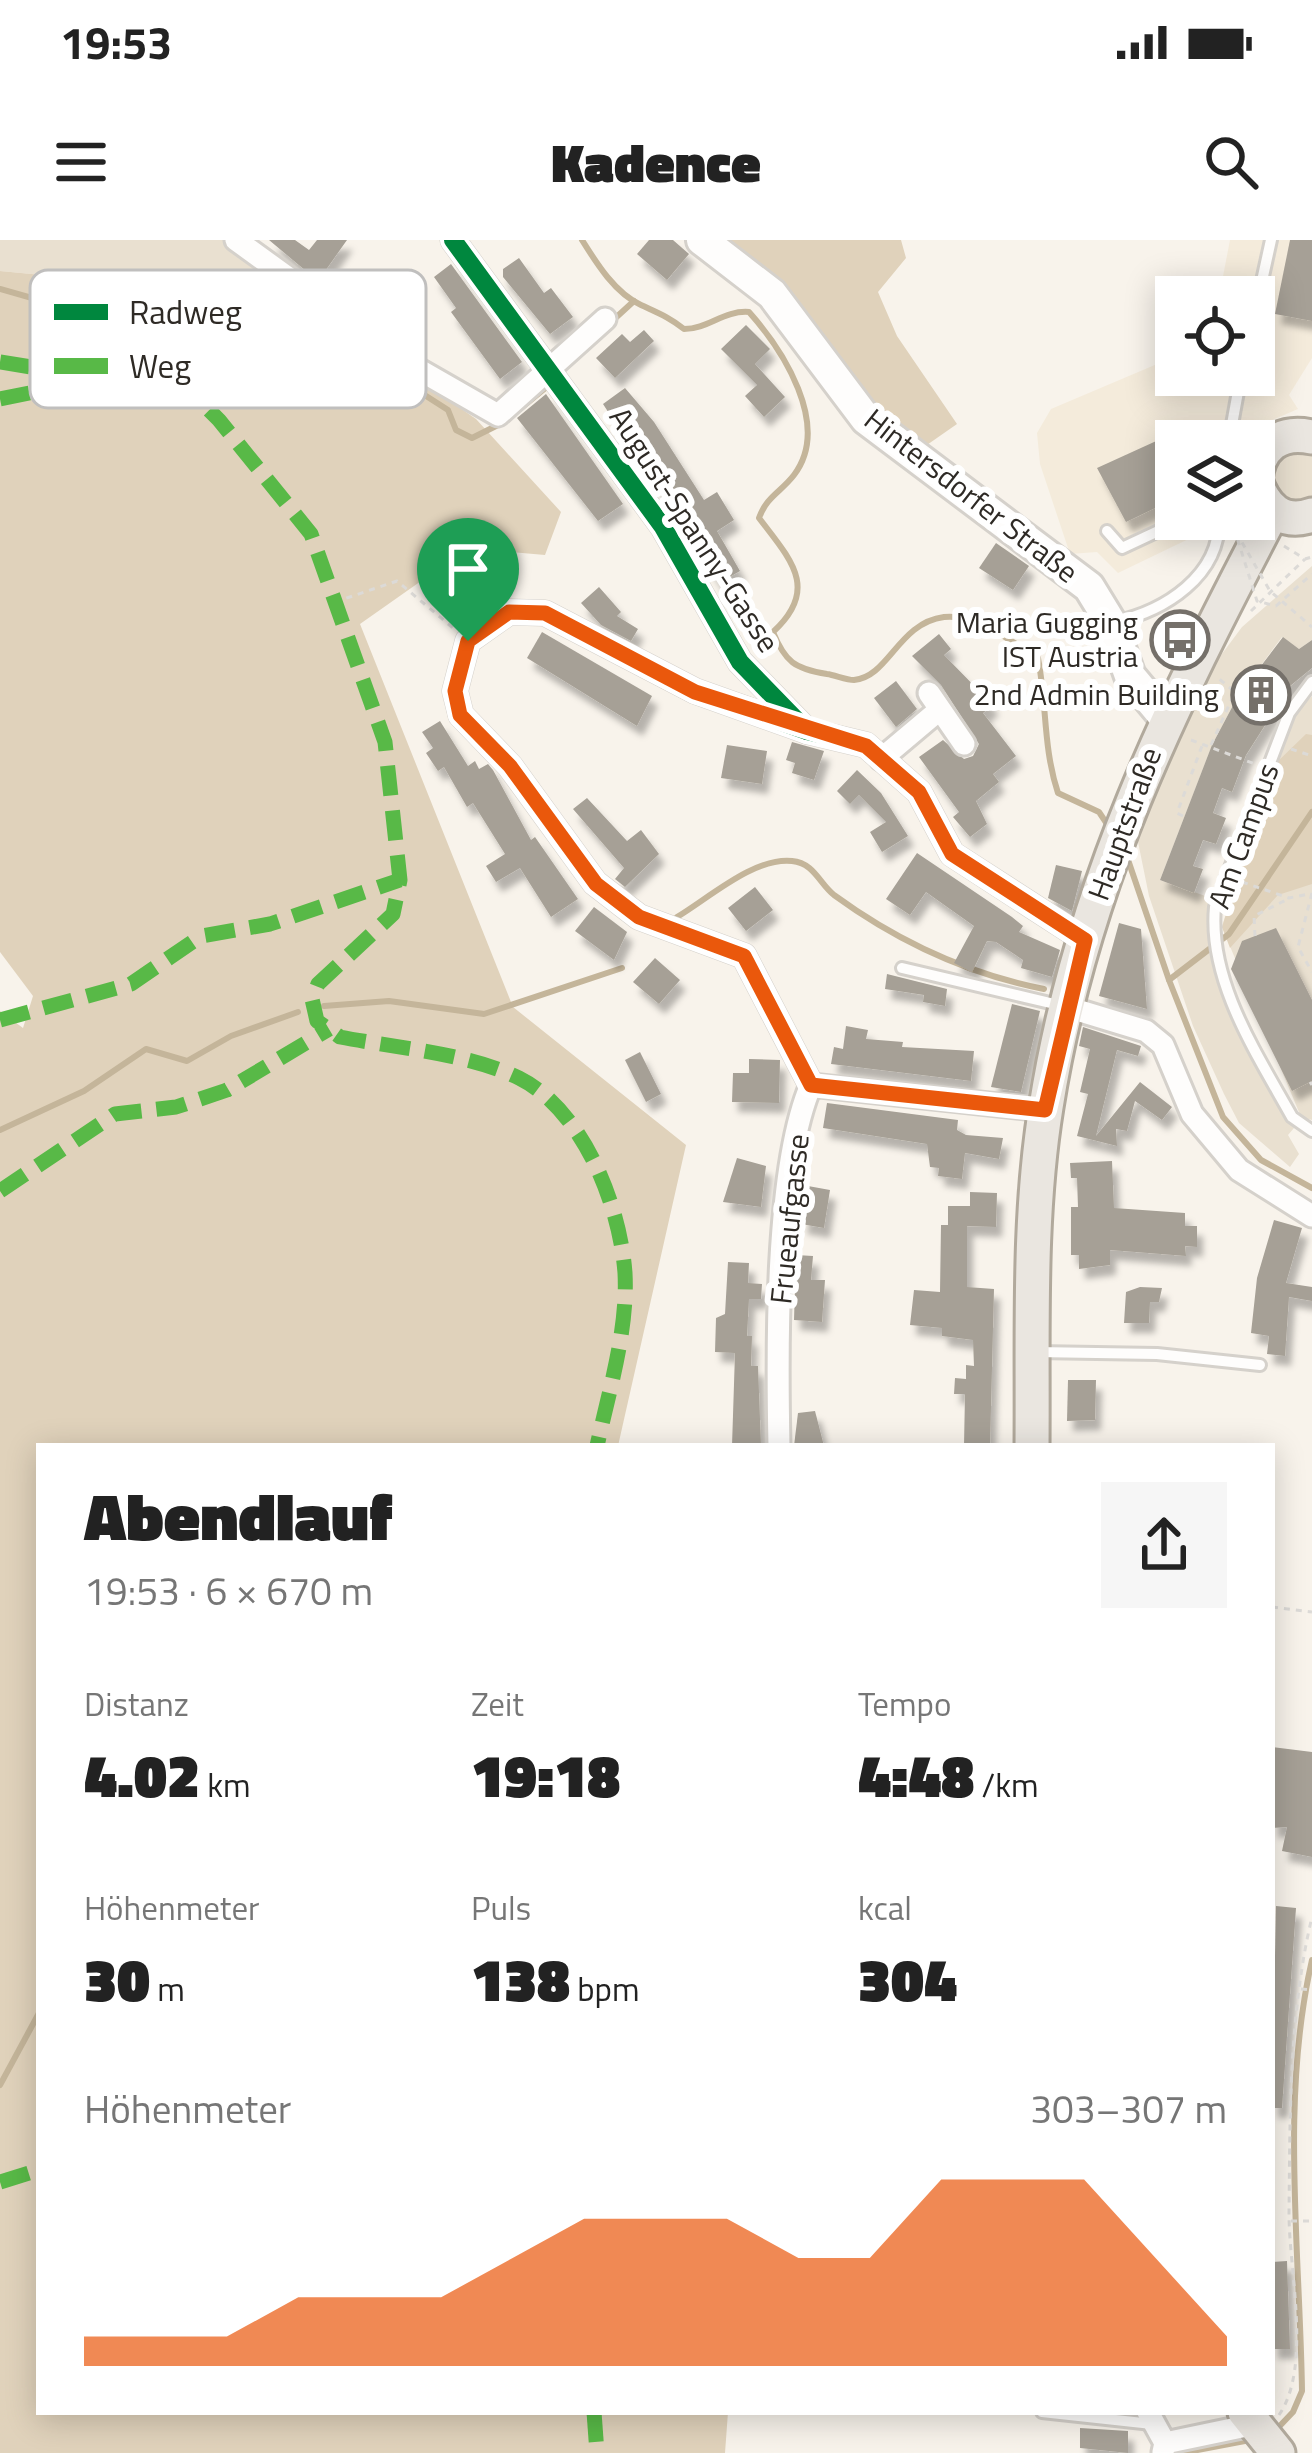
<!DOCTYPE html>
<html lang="de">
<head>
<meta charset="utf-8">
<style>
  :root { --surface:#fff; --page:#f6f6f6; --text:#222; --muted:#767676; --accent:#ea580c }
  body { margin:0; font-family:"Titillium Web",sans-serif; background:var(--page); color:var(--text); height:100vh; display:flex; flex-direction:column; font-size:45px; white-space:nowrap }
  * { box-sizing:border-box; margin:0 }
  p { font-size:39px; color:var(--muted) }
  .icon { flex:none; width:66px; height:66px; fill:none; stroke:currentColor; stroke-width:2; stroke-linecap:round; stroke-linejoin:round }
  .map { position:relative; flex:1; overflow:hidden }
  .sheet { position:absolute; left:36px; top:1203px; width:1239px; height:972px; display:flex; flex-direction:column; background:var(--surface); border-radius:0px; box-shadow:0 6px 30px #0003 }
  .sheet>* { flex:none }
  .fabs { position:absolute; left:1155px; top:36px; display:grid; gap:24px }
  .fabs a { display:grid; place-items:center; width:120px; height:120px; border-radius:0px; background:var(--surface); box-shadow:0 6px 30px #0003; font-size:60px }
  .pin { position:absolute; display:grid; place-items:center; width:102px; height:102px; color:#fff; margin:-123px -51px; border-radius:50% 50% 50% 0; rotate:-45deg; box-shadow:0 0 12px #0007 }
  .pin .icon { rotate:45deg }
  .round { display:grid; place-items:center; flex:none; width:126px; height:126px; border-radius:0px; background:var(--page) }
  .head { display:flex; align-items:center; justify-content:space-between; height:204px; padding:0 48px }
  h1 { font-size:66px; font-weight:800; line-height:90px }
  .stats { display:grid; grid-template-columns:repeat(3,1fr); gap:18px; height:204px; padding:12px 48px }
  .stats div { display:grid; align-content:center }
  .stats b { font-size:60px; font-weight:800 }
  .stats small { font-size:33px; font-weight:400 }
  .stats p { font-size:33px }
  .chart { height:336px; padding:24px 48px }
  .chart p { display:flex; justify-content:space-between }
  .chart svg { width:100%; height:216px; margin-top:12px; fill:var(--accent); opacity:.7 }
  .status { display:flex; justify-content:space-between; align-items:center; height:84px; padding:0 60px; background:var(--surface); direction:ltr }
  .status svg { height:33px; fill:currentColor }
  header { display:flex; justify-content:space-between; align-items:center; height:156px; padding:0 48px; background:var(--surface); font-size:54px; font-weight:800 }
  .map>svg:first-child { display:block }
  .built { fill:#f4ebdb }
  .green { fill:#e9e0d0 }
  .forest { fill:#e0d2bb }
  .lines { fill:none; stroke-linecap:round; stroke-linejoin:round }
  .stream { stroke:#c4b59a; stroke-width:6 }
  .building { fill:#a6a096; filter:url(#shadow) }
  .lane-casing { stroke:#d5d1cb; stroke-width:16 }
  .street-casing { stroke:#d5d1cb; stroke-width:27 }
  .secondary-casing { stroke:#d5d1cb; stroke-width:36 }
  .primary-casing { stroke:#b1a99c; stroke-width:39 }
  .path { stroke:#dcdad7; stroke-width:3; stroke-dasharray:6 6; stroke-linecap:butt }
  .lane { stroke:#fefdfc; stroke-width:10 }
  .street { stroke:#fefdfc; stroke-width:21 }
  .secondary { stroke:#fefdfc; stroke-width:30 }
  .primary { stroke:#eae6e0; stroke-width:33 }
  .path-bridge { stroke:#dcdad7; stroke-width:3; stroke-dasharray:6 6; stroke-linecap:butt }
  .quiet { stroke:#58b947; stroke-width:15; stroke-dasharray:30 15; stroke-linecap:butt }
  .cycleway-casing { stroke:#fff; stroke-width:26 }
  .cycleway { stroke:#00873e; stroke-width:18 }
  .route-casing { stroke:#fff; stroke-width:24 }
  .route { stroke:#ea580c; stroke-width:15 }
  .labels { text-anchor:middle; stroke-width:12; stroke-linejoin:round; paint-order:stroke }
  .street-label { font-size:30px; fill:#2e2a25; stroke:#fff }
  .poi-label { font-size:30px; fill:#2e2a25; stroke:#fff; text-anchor:end }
  .key { fill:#fff; stroke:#c0bfbe; stroke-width:3 }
  .key-label { font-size:33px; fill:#2e2a25 }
</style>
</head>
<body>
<div class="status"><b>19:53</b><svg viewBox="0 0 49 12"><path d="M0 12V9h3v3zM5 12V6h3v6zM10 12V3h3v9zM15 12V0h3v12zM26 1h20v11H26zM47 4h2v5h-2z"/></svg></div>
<header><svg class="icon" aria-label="menu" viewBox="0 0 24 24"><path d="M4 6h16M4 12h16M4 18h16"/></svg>Kadence<svg class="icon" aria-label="search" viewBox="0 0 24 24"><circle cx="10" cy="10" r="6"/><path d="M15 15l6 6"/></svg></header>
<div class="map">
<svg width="1312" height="2213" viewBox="0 0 1312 2213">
  <defs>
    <filter id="shadow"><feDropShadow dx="6" dy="10" stdDeviation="3" flood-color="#0004"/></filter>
  </defs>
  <rect width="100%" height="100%" fill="#f8f3eb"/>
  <polygon class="built" points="1230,0 1312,0 1312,118 1289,155 1298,169 1265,183 1252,201 1176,201 1176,279 1230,279 1118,333 1097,312 1070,314 1040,224 1037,193 1051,169 1176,116 1176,135 1254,135 1254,57 1219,57"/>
  <g class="green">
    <polygon points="0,0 227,0 305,60 0,31"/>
    <path d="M 1286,211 L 1312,211 L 1312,260 C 1275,270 1261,236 1286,211 Z"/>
    <path d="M 1312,326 L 1312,400 L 1299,409 L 1282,397 L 1238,456 L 1213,503 L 1160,640 L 1211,658 C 1197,743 1254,817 1294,888 L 1288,895 L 1299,914 L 1290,927 L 1239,883 L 1224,854 L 1193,786 L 1149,656 L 1137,597 L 1201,442 L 1242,387 Z"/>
    <path d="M 1312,456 L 1312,880 L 1301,877 L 1222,687 C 1242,623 1265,501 1312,456 Z"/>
  </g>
  <g class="forest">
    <polygon points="722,0 901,0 906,18 878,52 897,96 957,184 924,207 878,171"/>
    <polygon points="0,31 305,60 476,179 561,272 545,315 468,308 360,384 513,767 686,905 618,1206 39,1206 39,2172 728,2172 725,2213 0,2213 0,771 23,788 33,756 0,712"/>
    <polygon points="1306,494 1312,495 1312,644 1278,655 1230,708 1222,687 1274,525"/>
  </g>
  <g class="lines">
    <g class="stream">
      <path d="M 582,0 C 597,24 615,53 641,65 C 658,73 669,77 684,89 C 708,89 724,70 749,72 C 782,109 832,185 794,235 C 781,252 767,256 759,278 C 791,320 820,349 773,392 C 785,422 795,429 827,434 C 835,435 846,440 854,440 C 889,437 898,383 944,377 C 975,373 1012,402 1038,418 C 1047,465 1043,508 1058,553 L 1099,572 L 1111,590"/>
      <polyline points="0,49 46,62 136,49 260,64 286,83 306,119 343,144 379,149 409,145 448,170 456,190 472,198 500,184"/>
      <polyline points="610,83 634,61"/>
      <polyline points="520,169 549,145"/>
      <polyline points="1312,572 1229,694 1169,740 1223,877 1261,920 1312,948"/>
      <polyline points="1125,611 1169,740"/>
      <path d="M 677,677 C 709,658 754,617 792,621 C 814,623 819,643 834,655 C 897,701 968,734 1044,749"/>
      <polyline points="324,766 389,761 484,774 622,728"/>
      <polyline points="0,890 84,851 146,809 187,821 231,796 298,772"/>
      <polyline points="0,1845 39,1773"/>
      <path d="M 1274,2192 L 1293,2172 L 1302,2151 C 1300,2010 1280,1859 1312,1720"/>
      <polyline points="1182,2213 1250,2200"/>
    </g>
  </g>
  <g class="building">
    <polygon points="269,0 295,0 309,10 317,0 347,0 318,41"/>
    <polygon points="649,0 673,0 689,14 667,40 637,14"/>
    <polygon points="1290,0 1312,0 1312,81 1275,74"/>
    <polygon points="519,18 544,53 551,48 573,77 550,94 503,37 503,29"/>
    <polygon points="451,24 522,122 500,139 451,72 456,68 434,37"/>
    <polygon points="746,85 770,109 755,124 785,157 764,177 745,156 757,145 721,109"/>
    <polygon points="644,90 654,101 615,138 596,118 622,94 630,102"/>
    <polygon points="625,148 654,182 704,260 717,252 734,280 717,291 740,331 719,343 603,164"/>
    <polygon points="546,154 623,264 598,281 517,178"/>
    <polygon points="1176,192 1176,258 1126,282 1097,228"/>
    <polygon points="996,303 1029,326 1013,350 979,328"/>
    <polygon points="486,327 501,354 469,373 453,345"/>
    <polygon points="599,347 621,372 617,376 638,389 631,401 601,385 581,363"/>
    <polygon points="542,392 652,456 637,486 527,418"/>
    <polygon points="939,394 951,409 944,415 993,465 983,473 1016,516 993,534 999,542 976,561 987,584 970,597 953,577 959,572 919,517 943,500 964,519 973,516 979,504 941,445 912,416"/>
    <polygon points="1283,397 1299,409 1312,400 1312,428 1290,446 1246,515 1232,552 1222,548 1213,573 1226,578 1216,604 1203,600 1193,626 1203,629 1194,653 1160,640 1212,505 1238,456"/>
    <polygon points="896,441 917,469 896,487 874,458"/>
    <polygon points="440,481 468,526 475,521 479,529 488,524 493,530 531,600 535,597 578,659 551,677 520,628 496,642 486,626 505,614 473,563 467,567 444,527 438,531 426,513 433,508 422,492"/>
    <polygon points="792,502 824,511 814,540 792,533 795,523 786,520"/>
    <polygon points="727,505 767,511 762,544 721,538"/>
    <polygon points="857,530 881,553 908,596 882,612 870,592 886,582 859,555 850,564 837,551"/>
    <polygon points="587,558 627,601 641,590 659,614 625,647 615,639 624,628 573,569"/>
    <polygon points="917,613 1012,677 1023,686 1019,692 1060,710 1052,737 1021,728 1023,720 996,702 987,701 972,732 954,723 974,686 926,652 910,675 886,659"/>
    <polygon points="1056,625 1082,631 1072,671 1048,658"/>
    <polygon points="755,647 773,670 746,691 728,668"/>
    <polygon points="594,667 627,692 614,720 575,691"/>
    <polygon points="1119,683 1141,689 1147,769 1099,756"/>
    <polygon points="1276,688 1312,760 1312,841 1292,851 1231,729 1242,701"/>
    <polygon points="655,718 680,740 659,764 633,742"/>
    <polygon points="887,734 947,749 945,766 923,762 924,755 885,749"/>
    <polygon points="1012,764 1040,771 1021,852 991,847"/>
    <polygon points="846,786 868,790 866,799 903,802 902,807 974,811 971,841 831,824 834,807 843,809"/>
    <polygon points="1083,787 1141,806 1138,816 1117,810 1096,896 1140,842 1172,867 1162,880 1135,861 1127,891 1116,889 1117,906 1077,896 1088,854 1080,852 1090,809 1079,806"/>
    <polygon points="640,812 661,854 646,862 625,820"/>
    <polygon points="749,819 780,820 779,863 732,862 733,833 749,833"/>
    <polygon points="827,863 958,880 957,890 966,895 1003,898 999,919 965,913 962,939 938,936 939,928 930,927 927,904 823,888"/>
    <polygon points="737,918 766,926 761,967 723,962"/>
    <polygon points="1112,921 1114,968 1185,973 1185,986 1197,986 1197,1007 1185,1006 1186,1016 1110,1010 1110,1025 1079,1029 1079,1015 1071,1015 1071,967 1078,967 1077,938 1071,938 1070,923"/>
    <polygon points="808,946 830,950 824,988 801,984"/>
    <polygon points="970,952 997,953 996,987 967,986 967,1047 994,1049 990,1206 964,1206 965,1154 954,1154 955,1138 966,1139 966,1125 974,1126 973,1100 942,1096 942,1088 910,1085 914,1050 940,1052 941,985 948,985 948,966 970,966"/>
    <polygon points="1274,980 1302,988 1286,1043 1312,1047 1312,1061 1289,1057 1285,1116 1267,1114 1269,1096 1251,1093 1257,1038"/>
    <polygon points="796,1015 813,1016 811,1040 825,1040 822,1082 794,1080"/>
    <polygon points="728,1022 749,1023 748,1043 762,1044 761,1059 749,1059 747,1096 752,1096 751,1126 758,1126 761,1206 732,1206 735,1113 715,1112 716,1078 725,1074"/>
    <polygon points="1140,1047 1162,1048 1159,1062 1150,1062 1149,1083 1124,1083 1126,1052"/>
    <polygon points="1068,1140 1096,1140 1095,1180 1067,1181"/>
    <polygon points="815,1171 824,1206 794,1206 798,1173"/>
    <polygon points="1272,1507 1312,1512 1312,1617 1282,1611 1287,1587 1272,1588"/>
    <polygon points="1276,1666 1296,1668 1282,1868 1272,1868"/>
    <polygon points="1287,2021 1290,2109 1272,2109 1272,2022"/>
    <polygon points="1080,2188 1128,2191 1128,2213 1080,2208"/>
  </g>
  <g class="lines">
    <defs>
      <g id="lane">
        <polyline points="1254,77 1271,0"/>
        <polyline points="1229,201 1241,135"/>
        <polyline points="1107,291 1122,308 1184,279"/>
        <path d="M 1114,382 C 1165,371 1220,336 1219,279"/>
        <path d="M 1312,442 L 1289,473 L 1215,667 C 1208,741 1257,814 1292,877 L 1312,891"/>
        <polyline points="902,728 1063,766"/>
        <polyline points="1036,1112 1157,1114 1260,1125"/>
        <polyline points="1042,2172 1152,2184"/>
      </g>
      <g id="street">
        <polyline points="236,0 402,120 498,175 605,79"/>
        <polyline points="453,0 663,287 740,422 807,491 866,505 919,552 952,614 1085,700"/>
        <polyline points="929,453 964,504"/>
        <polyline points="807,491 695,451 545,373 509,372 468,401 455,451 461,475 510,526 595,643 639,677 744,716 811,845"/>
        <polyline points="881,519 938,471"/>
        <polyline points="1067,767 1146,791 1163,805 1192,874 1239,930 1312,976"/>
        <path d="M 779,1206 C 777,1113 775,928 811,845 L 1045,870"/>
        <polyline points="1148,2172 1165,2203 1163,2212"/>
        <polyline points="1165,2203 1256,2184"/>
      </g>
      <polyline id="secondary" points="702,0 772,54 866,179 1089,347 1111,383 1130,436 1165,478"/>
      <g id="primary">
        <path d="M 1312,197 C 1279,190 1258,207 1255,240 C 1264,267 1282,286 1312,275"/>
        <path d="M 1032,1206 C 1033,1094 1028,978 1046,867 C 1081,645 1170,468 1273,271"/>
        <polyline points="1245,2172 1278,2213"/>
      </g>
    </defs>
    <use href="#lane" class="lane-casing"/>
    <use href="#street" class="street-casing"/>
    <use href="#secondary" class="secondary-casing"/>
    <use href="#primary" class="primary-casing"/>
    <g class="path">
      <polyline points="1284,306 1305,319 1312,317"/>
      <polyline points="335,362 397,341 453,388"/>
      <polyline points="1251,371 1305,319"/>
      <polyline points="1191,500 1255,524"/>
      <polyline points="1211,505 1235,452 1218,438"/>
      <polyline points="1291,509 1312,516"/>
      <polyline points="1183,576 1177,573 1202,506"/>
      <polyline points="1242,642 1289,658 1309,654"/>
      <polyline points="1312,653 1298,707 1312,732"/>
      <polyline points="1255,696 1254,676 1288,659"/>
      <polyline points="1310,842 1312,845"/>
      <polyline points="1272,1367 1312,1372"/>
      <polyline points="1301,1749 1312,1750"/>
      <polyline points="1291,1981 1312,1981"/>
      <path d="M 1279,2175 C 1312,2127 1289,2031 1289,1974 C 1290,1877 1289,1772 1312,1677"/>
    </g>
    <use href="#lane" class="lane"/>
    <use href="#street" class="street"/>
    <use href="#secondary" class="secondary"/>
    <use href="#primary" class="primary"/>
    <g class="path-bridge">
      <polyline points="1234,288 1257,361 1276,366 1312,334"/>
      <polyline points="1236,292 1270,351 1312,387"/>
    </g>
    <g class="quiet">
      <polyline points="0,122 81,135"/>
      <path d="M 0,159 L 142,130 L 185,146 L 219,180 L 311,294 L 385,502 L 400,640 L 393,674 L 318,744 L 312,759 L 317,781 L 340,797 C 397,808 467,813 519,838 C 583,870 620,965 625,1033 C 628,1090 609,1151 597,1206"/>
      <polyline points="0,780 131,744 201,696 270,684 400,640"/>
      <polyline points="0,951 115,874 176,867 227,850 329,789"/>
      <polyline points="0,1942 39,1930"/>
      <polyline points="594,2172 597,2213"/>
    </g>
    <defs>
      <g id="cycleway">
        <polyline points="453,0 663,287 740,422 807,491 866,505 919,552 952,614 1085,700"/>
        <polyline points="807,491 695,451 545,373 509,372 468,401 455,451 461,475 510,526 595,643 639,677 744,716 811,845"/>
      </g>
    </defs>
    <use href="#cycleway" class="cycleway-casing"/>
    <use href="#cycleway" class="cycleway"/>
  </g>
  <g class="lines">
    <defs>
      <polygon id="route" points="509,372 545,373 695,452 866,506 919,552 952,614 1085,700 1045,870 811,845 744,716 639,677 596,644 510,526 460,475 455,451 468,401"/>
    </defs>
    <use href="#route" class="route-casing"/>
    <use href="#route" class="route"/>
  </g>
  <defs>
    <symbol id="bus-ring" viewBox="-11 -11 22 22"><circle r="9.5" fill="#fff" stroke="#75706a" stroke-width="1.5"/><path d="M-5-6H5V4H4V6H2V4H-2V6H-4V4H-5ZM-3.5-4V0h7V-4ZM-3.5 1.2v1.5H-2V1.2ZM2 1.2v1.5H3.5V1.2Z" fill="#75706a"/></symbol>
    <symbol id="building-ring" viewBox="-11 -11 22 22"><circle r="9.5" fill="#fff" stroke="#75706a" stroke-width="1.5"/><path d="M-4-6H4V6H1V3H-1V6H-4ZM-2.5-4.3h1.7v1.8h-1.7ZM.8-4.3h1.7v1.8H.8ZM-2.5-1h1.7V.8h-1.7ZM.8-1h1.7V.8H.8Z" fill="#75706a"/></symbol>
  </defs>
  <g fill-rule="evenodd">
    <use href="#bus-ring" x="1147" y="367" width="66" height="66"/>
    <use href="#building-ring" x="1228" y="422" width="66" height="66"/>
  </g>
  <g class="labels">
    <g class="street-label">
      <text transform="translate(971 256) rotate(38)" y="10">Hintersdorfer Straße</text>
      <text transform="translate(694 290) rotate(57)" y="10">August-Spanny-Gasse</text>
      <text transform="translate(1125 584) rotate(-70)" y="10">Hauptstraße</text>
      <text transform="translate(1244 596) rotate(-70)" y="10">Am Campus</text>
      <text transform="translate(790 979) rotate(-84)" y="10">Frueaufgasse</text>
    </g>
    <g class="poi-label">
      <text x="1138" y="393">Maria Gugging<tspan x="1138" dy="34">IST Austria</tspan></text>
      <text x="1219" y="465">2nd Admin Building</text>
    </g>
  </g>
  <rect x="30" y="30" width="396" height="138" rx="18" class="key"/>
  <rect x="54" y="64" width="54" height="16" fill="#00873e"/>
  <rect x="54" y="118" width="54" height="16" fill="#58b947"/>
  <g class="key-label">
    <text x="129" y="84">Radweg</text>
    <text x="129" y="138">Weg</text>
  </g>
</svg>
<div class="fabs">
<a><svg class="icon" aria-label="locate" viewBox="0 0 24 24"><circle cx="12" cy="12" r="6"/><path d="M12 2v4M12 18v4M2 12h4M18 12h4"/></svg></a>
<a><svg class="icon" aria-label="layers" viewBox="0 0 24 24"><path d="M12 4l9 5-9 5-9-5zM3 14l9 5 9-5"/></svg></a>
</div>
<div class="pin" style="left:468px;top:401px;background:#1e9e55"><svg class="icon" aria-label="arrive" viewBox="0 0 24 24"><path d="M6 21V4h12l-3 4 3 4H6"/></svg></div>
<section class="sheet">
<div class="head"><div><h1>Abendlauf</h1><p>19:53 · 6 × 670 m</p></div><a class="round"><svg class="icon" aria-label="share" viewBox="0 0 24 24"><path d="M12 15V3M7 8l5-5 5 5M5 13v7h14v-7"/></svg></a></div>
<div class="stats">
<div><p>Distanz</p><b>4.02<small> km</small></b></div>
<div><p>Zeit</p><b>19:18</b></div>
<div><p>Tempo</p><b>4:48<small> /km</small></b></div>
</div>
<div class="stats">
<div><p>Höhenmeter</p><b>30<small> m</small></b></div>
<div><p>Puls</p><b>138<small> bpm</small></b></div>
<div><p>kcal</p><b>304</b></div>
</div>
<div class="chart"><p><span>Höhenmeter</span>303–307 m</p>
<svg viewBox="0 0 160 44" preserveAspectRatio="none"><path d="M0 44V38L10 38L20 38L30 30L40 30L50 30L60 22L70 14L80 14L90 14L100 22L110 22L120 6L130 6L140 6L150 22L160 38V44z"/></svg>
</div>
</section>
</div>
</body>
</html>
